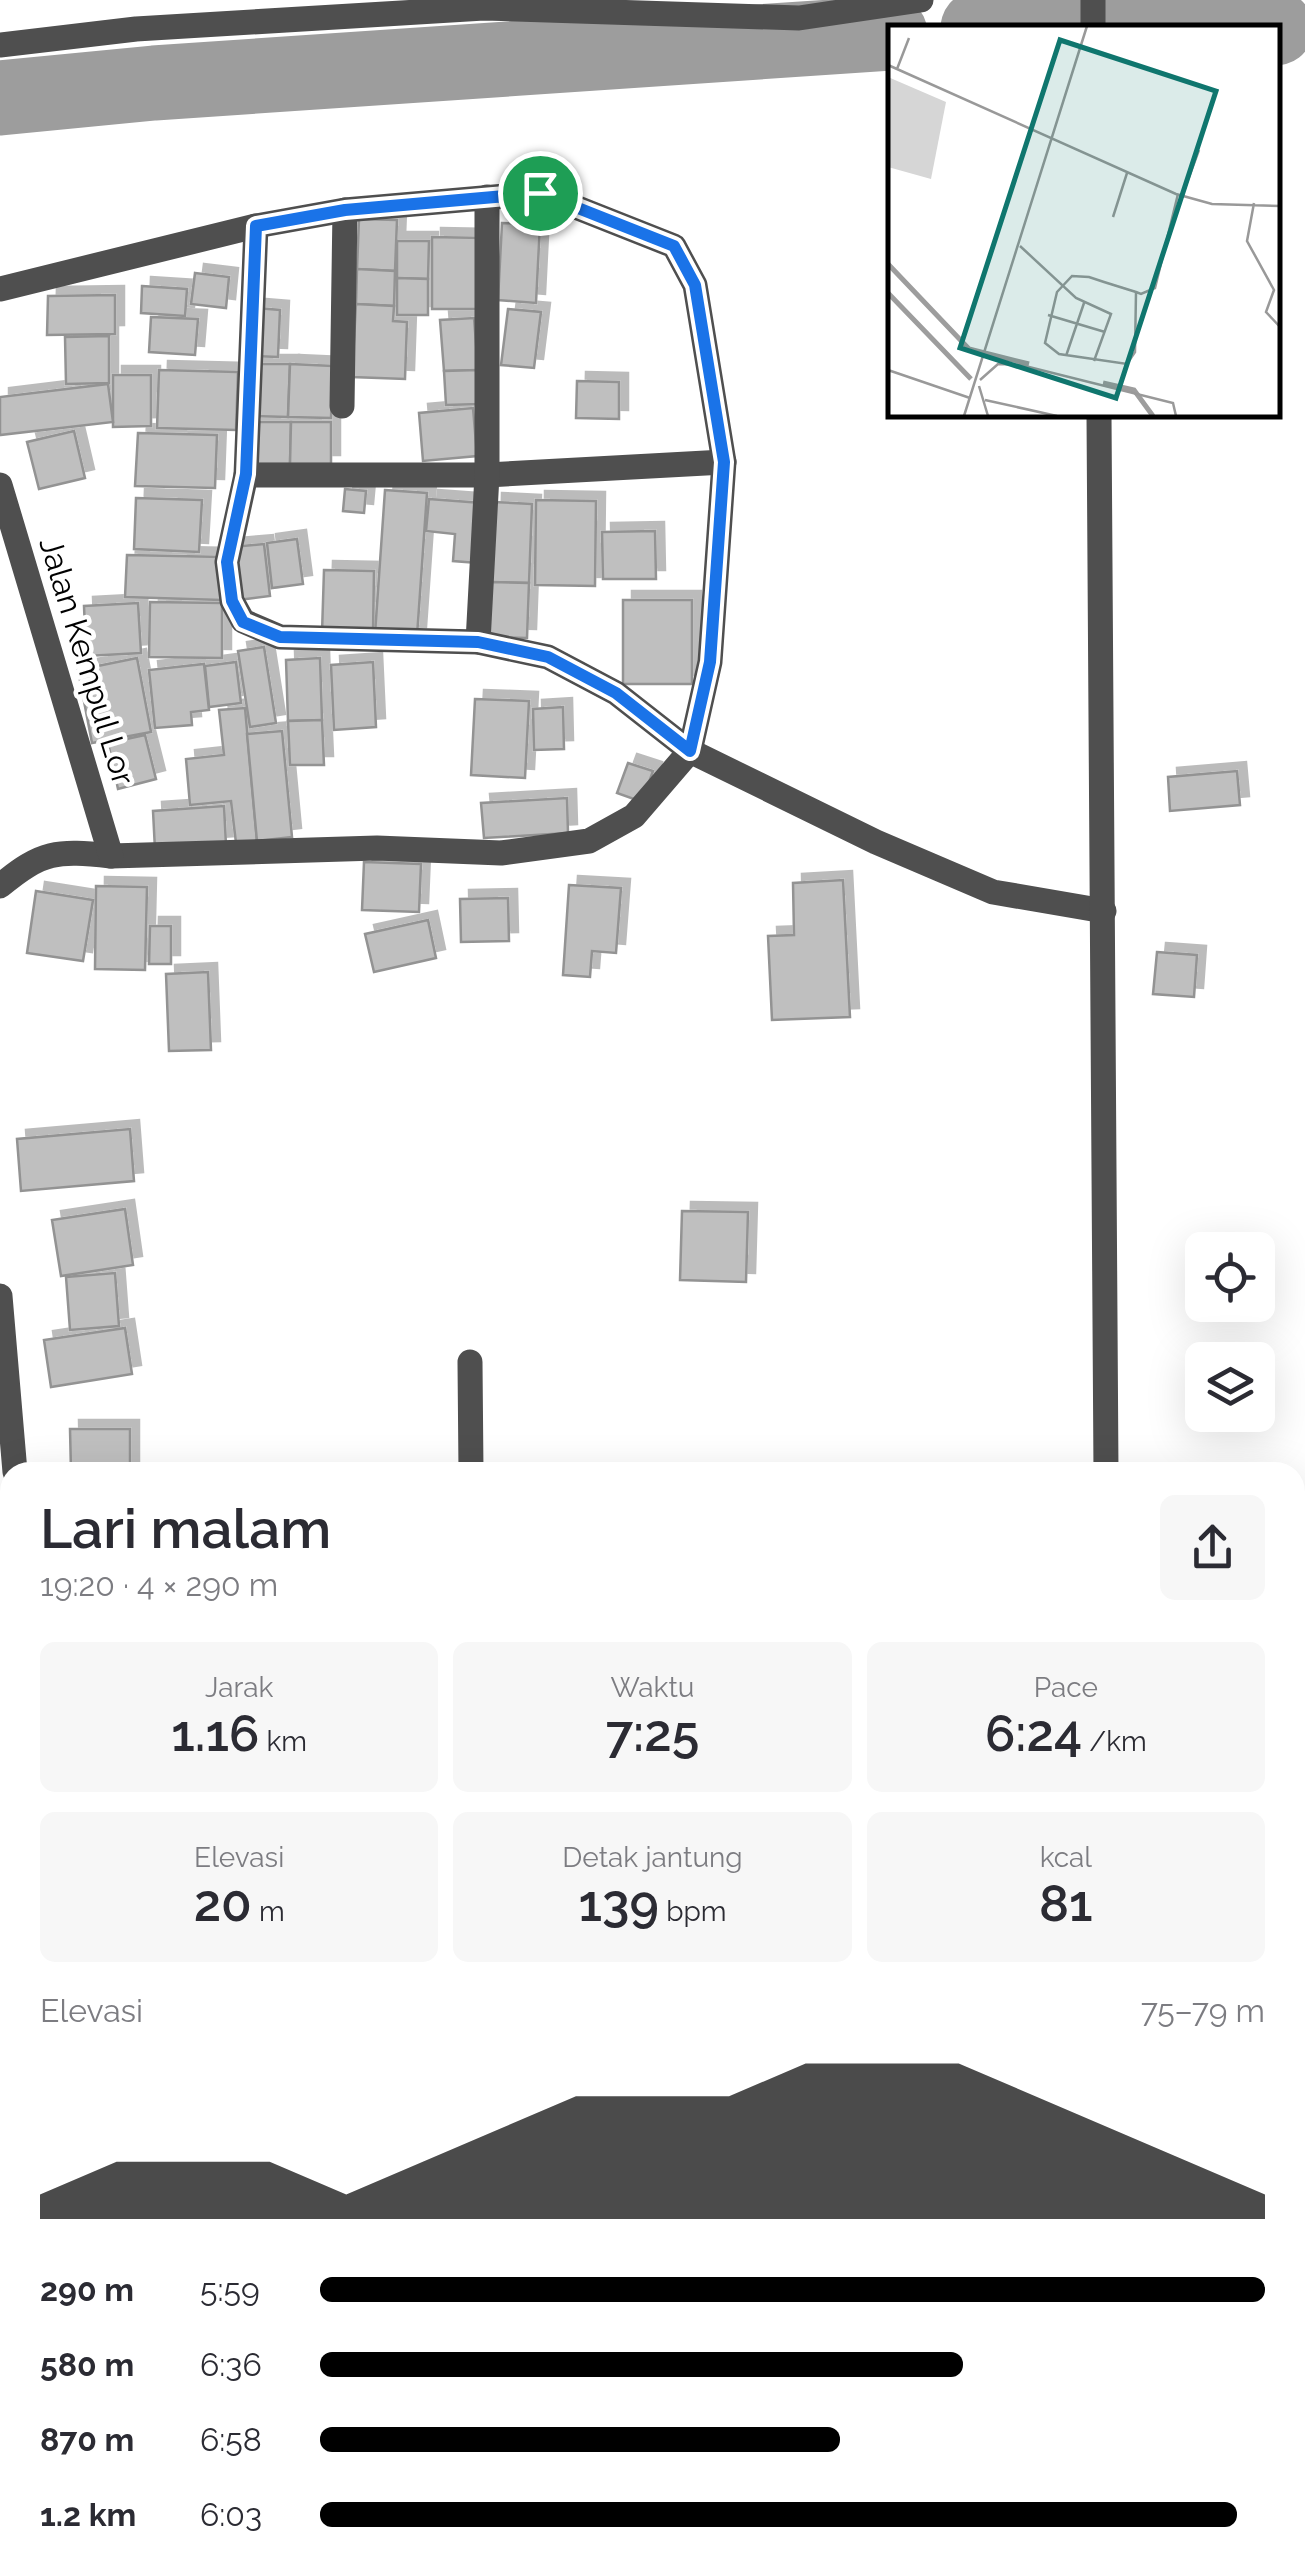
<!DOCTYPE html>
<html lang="id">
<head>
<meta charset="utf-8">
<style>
  :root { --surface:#fff; --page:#f7f7f7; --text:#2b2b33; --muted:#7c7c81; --accent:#000 }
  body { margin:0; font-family:Raleway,sans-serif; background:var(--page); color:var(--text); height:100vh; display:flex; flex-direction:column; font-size:38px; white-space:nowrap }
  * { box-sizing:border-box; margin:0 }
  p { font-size:32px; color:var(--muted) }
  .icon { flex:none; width:55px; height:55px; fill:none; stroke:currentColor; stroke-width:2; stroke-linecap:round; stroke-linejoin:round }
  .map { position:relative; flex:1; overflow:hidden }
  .details { position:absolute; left:0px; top:1462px; width:1305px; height:1112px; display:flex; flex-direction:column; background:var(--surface); border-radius:30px 30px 0 0; box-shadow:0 10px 40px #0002 }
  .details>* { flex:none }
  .tools { position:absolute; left:1185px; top:1232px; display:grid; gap:20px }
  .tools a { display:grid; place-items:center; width:90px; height:90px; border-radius:15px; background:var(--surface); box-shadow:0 10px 40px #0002; font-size:50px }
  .pin { position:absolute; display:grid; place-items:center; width:85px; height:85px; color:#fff; margin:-42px; border:5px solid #fff; border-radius:50%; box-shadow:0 2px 10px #0007 }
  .round { display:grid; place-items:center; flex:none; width:105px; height:105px; border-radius:15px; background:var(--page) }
  .head { display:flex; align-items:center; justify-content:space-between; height:170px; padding:0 40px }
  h1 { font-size:55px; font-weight:600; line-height:75px }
  .metrics { display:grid; grid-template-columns:repeat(3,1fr); gap:15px; height:170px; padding:10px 40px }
  .metrics div { display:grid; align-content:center; border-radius:15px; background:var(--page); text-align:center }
  .metrics b { font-size:50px; font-weight:600 }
  .metrics small { font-size:28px; font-weight:400 }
  .metrics p { font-size:28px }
  .chart { height:280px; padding:20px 40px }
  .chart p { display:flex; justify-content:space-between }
  .chart svg { width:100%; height:180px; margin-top:10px; fill:var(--accent); opacity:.7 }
  ul { padding:0 40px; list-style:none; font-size:32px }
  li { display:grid; grid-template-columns:160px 120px 1fr; align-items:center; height:75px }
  li i { height:25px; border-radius:12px; background:var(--accent) }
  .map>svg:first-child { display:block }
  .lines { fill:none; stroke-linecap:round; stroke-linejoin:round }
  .river { stroke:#9d9d9d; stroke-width:75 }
  .building { fill:#bfbfbf; stroke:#939393; stroke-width:2.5; filter:url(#shadow) }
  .minor { stroke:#4f4f4f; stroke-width:25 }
  .route-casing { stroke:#fff; stroke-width:20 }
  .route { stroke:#1a73e8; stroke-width:12 }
  .labels { text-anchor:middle; stroke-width:9; stroke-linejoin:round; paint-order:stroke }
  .street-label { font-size:32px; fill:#000; stroke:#fff }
  .inset-river { fill:none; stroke:#9d9d9d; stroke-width:5 }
  .inset-road { fill:none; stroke:#999; stroke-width:2.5 }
  .view { fill:#0f766e; fill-opacity:0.15; stroke:#0f766e; stroke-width:5 }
  .inset-edge { fill:none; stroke:#000; stroke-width:5 }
</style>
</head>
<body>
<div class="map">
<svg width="1305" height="2574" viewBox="0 0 1305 2574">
  <defs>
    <filter id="shadow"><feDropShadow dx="9" dy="-9" stdDeviation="0" flood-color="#0004"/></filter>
  </defs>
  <rect width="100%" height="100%" fill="#fff"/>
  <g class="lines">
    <g class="river">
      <polyline points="978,28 1237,6 1276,28"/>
      <polyline points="0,98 154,83 890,33"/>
    </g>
  </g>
  <g class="building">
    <polygon points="359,219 397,220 395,271 357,269"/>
    <polygon points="502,223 540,224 536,303 498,300"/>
    <polygon points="432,237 483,238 483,309 432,309"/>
    <polygon points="397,241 429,241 428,279 397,278"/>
    <polygon points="357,269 395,271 394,306 356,304"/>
    <polygon points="195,273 229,277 226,308 191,304"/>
    <polygon points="397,278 428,279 428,315 397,315"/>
    <polygon points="142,286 187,289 185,316 141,313"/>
    <polygon points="115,295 115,334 47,335 48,296"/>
    <polygon points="356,304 394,306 393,321 407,322 405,379 352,377"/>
    <polygon points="257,308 280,310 278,357 254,356"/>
    <polygon points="508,309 541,312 534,368 501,365"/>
    <polygon points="151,317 198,319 195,355 149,352"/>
    <polygon points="474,318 478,370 444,371 440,320"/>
    <polygon points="109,336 109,383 66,384 65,337"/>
    <polygon points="255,364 290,364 288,417 253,416"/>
    <polygon points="290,364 333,366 331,418 288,417"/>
    <polygon points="159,370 238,372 236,430 157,428"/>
    <polygon points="478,370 480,404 446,405 444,371"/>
    <polygon points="113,375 151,375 151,426 113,427"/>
    <polygon points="577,381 619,382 619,419 576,418"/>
    <polygon points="108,384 113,422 0,435 0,397"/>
    <polygon points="473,408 477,456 423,461 419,413"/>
    <polygon points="253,422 291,422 290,464 253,464"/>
    <polygon points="291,422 331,422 331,464 290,464"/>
    <polygon points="74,431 85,478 39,489 27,442"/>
    <polygon points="138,433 217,435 215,488 135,486"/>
    <polygon points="345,489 366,491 364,513 343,511"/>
    <polygon points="385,490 427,493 417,636 375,634"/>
    <polygon points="136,498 202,500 199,552 134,549"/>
    <polygon points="429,499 482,503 477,563 453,561 455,534 426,531"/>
    <polygon points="536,500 596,501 595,586 535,585"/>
    <polygon points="493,502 532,504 529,583 491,582"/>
    <polygon points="655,531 656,579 603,579 602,532"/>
    <polygon points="297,539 303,584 272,588 267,543"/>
    <polygon points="264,544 270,596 238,600 232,547"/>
    <polygon points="127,555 223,557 221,600 125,597"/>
    <polygon points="324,570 374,571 373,634 322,633"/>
    <polygon points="491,582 529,583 527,638 489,637"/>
    <rect x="623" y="600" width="69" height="84"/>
    <polygon points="150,602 222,603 222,658 149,657"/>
    <polygon points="138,603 141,653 86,656 84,606"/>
    <polygon points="264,647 276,723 250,727 238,651"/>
    <polygon points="137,658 151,732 92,743 78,670"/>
    <polygon points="320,658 322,720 288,721 286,660"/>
    <polygon points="236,662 241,703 209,707 205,666"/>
    <polygon points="373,662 376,727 334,730 331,665"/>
    <polygon points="204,664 209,710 191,712 192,725 155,728 149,670"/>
    <polygon points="475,699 529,701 525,778 471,775"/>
    <polygon points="563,707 564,749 534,750 533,709"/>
    <polygon points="245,708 257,841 236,843 231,801 190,805 186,759 224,755 219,710"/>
    <polygon points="322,720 324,765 290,765 288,721"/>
    <polygon points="282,731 292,837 257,841 247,734"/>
    <polygon points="145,735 156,779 118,789 108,743"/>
    <polygon points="628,763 653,771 642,802 617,793"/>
    <polygon points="1237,771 1240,805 1170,811 1168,777"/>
    <polygon points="567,798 568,833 484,838 481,803"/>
    <polygon points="224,806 226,845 155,850 153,811"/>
    <polygon points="364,862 421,864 419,912 362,910"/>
    <polygon points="843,880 850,1017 772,1020 768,936 794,935 793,883"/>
    <polygon points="569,885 621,888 616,953 592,951 590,977 563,975"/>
    <polygon points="96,886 147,887 145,970 95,969"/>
    <polygon points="36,891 93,900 83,961 27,953"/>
    <polygon points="508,898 509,941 461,942 460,899"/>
    <polygon points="428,920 436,958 374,972 365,934"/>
    <polygon points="150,926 171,926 171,964 149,964"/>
    <polygon points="1157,952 1197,955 1194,997 1153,994"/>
    <polygon points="208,972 211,1050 169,1051 166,974"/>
    <polygon points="130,1129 134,1181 21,1191 17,1139"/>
    <polygon points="125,1209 133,1265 61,1276 52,1220"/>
    <polygon points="682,1211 748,1212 746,1282 680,1280"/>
    <polygon points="115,1273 119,1326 70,1330 66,1277"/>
    <polygon points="125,1328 132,1374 51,1387 44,1340"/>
    <polygon points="70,1429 130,1429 130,1472 71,1472"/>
    <polygon points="1305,1908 1305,2063 1295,1964 1295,1909"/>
    <rect x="829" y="2565" width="74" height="9"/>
  </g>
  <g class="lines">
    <g class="minor">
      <polyline points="1093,0 1093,28"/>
      <polyline points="0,45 136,29 484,8 799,18 921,0"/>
      <polyline points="256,226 246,475 227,562 232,601 243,621 280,637 478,642 548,657 616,693 690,751 876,842 993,892 1104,911"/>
      <path d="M 0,289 L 256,226 L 345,210 L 540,193 L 674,246 L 695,285 L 724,462 L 710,662 L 690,751 L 634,816 L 589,841 L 501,853 L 377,848 L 111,856 C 57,850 42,851 0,886"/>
      <polyline points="342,406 345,210"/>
      <polyline points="1099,415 1106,1472"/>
      <polyline points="246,475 487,475 724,462"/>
      <polyline points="0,485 111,856"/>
      <polyline points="478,642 487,475 487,197"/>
      <polyline points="0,1296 15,1472"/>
      <polyline points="470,1362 471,1472"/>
      <polyline points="0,1694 10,1694"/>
      <polyline points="1295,1808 1305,1810"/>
      <polyline points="1120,2565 1121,2574"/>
    </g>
  </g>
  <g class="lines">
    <defs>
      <polygon id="route" points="540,193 674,246 695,285 724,462 710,662 690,751 616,693 548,657 478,642 280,637 243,622 232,601 227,562 246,474 256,226 345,210"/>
    </defs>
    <use href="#route" class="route-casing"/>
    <use href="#route" class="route"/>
  </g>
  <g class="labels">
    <g class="street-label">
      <text transform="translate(87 661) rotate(73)" y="11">Jalan Kempul Lor</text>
    </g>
  </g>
  <g transform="translate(888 25)">
    <rect width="392" height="392" fill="#fff"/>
    <path d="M 0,52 L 58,77 L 43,154 L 0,142 Z" fill="#d6d6d6"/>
    <path class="inset-river" d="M 0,239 L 81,324 L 141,339M 0,268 L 83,354M 215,358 L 246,365 L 265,391"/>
    <path class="inset-road" d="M 0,40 L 288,169 L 324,179 L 393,181M 9,44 L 21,13M 294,171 L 311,125M 366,178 L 359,216 L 386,265 L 378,287 L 393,303M 225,192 L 239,148M 132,221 L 188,273 L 223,289 L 206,336M 248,267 L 247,327 L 239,339 L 171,329 L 157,318 L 169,267 L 184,251 L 201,252 L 216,257 L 248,267 L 253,269 L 267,263 L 290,169M 160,290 L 217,307M 178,331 L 196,278M 0,345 L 82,373M 92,355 L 110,339 L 133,340 L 285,378 L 288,391M 91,361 L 100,391M 97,375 L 169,391M 76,391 L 199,1"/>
    <path class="view" d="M 172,15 L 328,66 L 228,373 L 72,323 Z"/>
    <rect width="392" height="392" class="inset-edge"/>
  </g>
</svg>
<div class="tools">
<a><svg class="icon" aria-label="locate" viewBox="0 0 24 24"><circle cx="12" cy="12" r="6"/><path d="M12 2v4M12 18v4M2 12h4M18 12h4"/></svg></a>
<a><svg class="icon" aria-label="layers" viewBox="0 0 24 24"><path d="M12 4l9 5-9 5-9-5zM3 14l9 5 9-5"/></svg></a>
</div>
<div class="pin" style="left:540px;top:193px;background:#1e9e55"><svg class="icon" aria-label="arrive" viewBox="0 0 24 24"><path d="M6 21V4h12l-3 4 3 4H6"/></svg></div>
<section class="details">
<div class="head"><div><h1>Lari malam</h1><p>19:20 · 4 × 290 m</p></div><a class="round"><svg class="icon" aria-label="share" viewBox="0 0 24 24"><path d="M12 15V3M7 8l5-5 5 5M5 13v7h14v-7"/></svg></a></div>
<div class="metrics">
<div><p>Jarak</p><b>1.16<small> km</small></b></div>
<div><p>Waktu</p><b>7:25</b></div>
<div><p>Pace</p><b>6:24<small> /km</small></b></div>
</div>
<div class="metrics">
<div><p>Elevasi</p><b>20<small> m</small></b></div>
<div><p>Detak jantung</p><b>139<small> bpm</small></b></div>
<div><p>kcal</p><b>81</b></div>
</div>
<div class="chart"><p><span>Elevasi</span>75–79 m</p>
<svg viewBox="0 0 160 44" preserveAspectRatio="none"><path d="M0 44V38L10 30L20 30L30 30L40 38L50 30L60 22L70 14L80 14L90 14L100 6L110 6L120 6L130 14L140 22L150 30L160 38V44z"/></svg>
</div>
<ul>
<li><b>290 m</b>5:59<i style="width:100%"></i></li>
<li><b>580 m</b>6:36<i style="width:68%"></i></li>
<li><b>870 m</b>6:58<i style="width:55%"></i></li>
<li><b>1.2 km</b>6:03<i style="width:97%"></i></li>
</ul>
</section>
</div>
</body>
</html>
